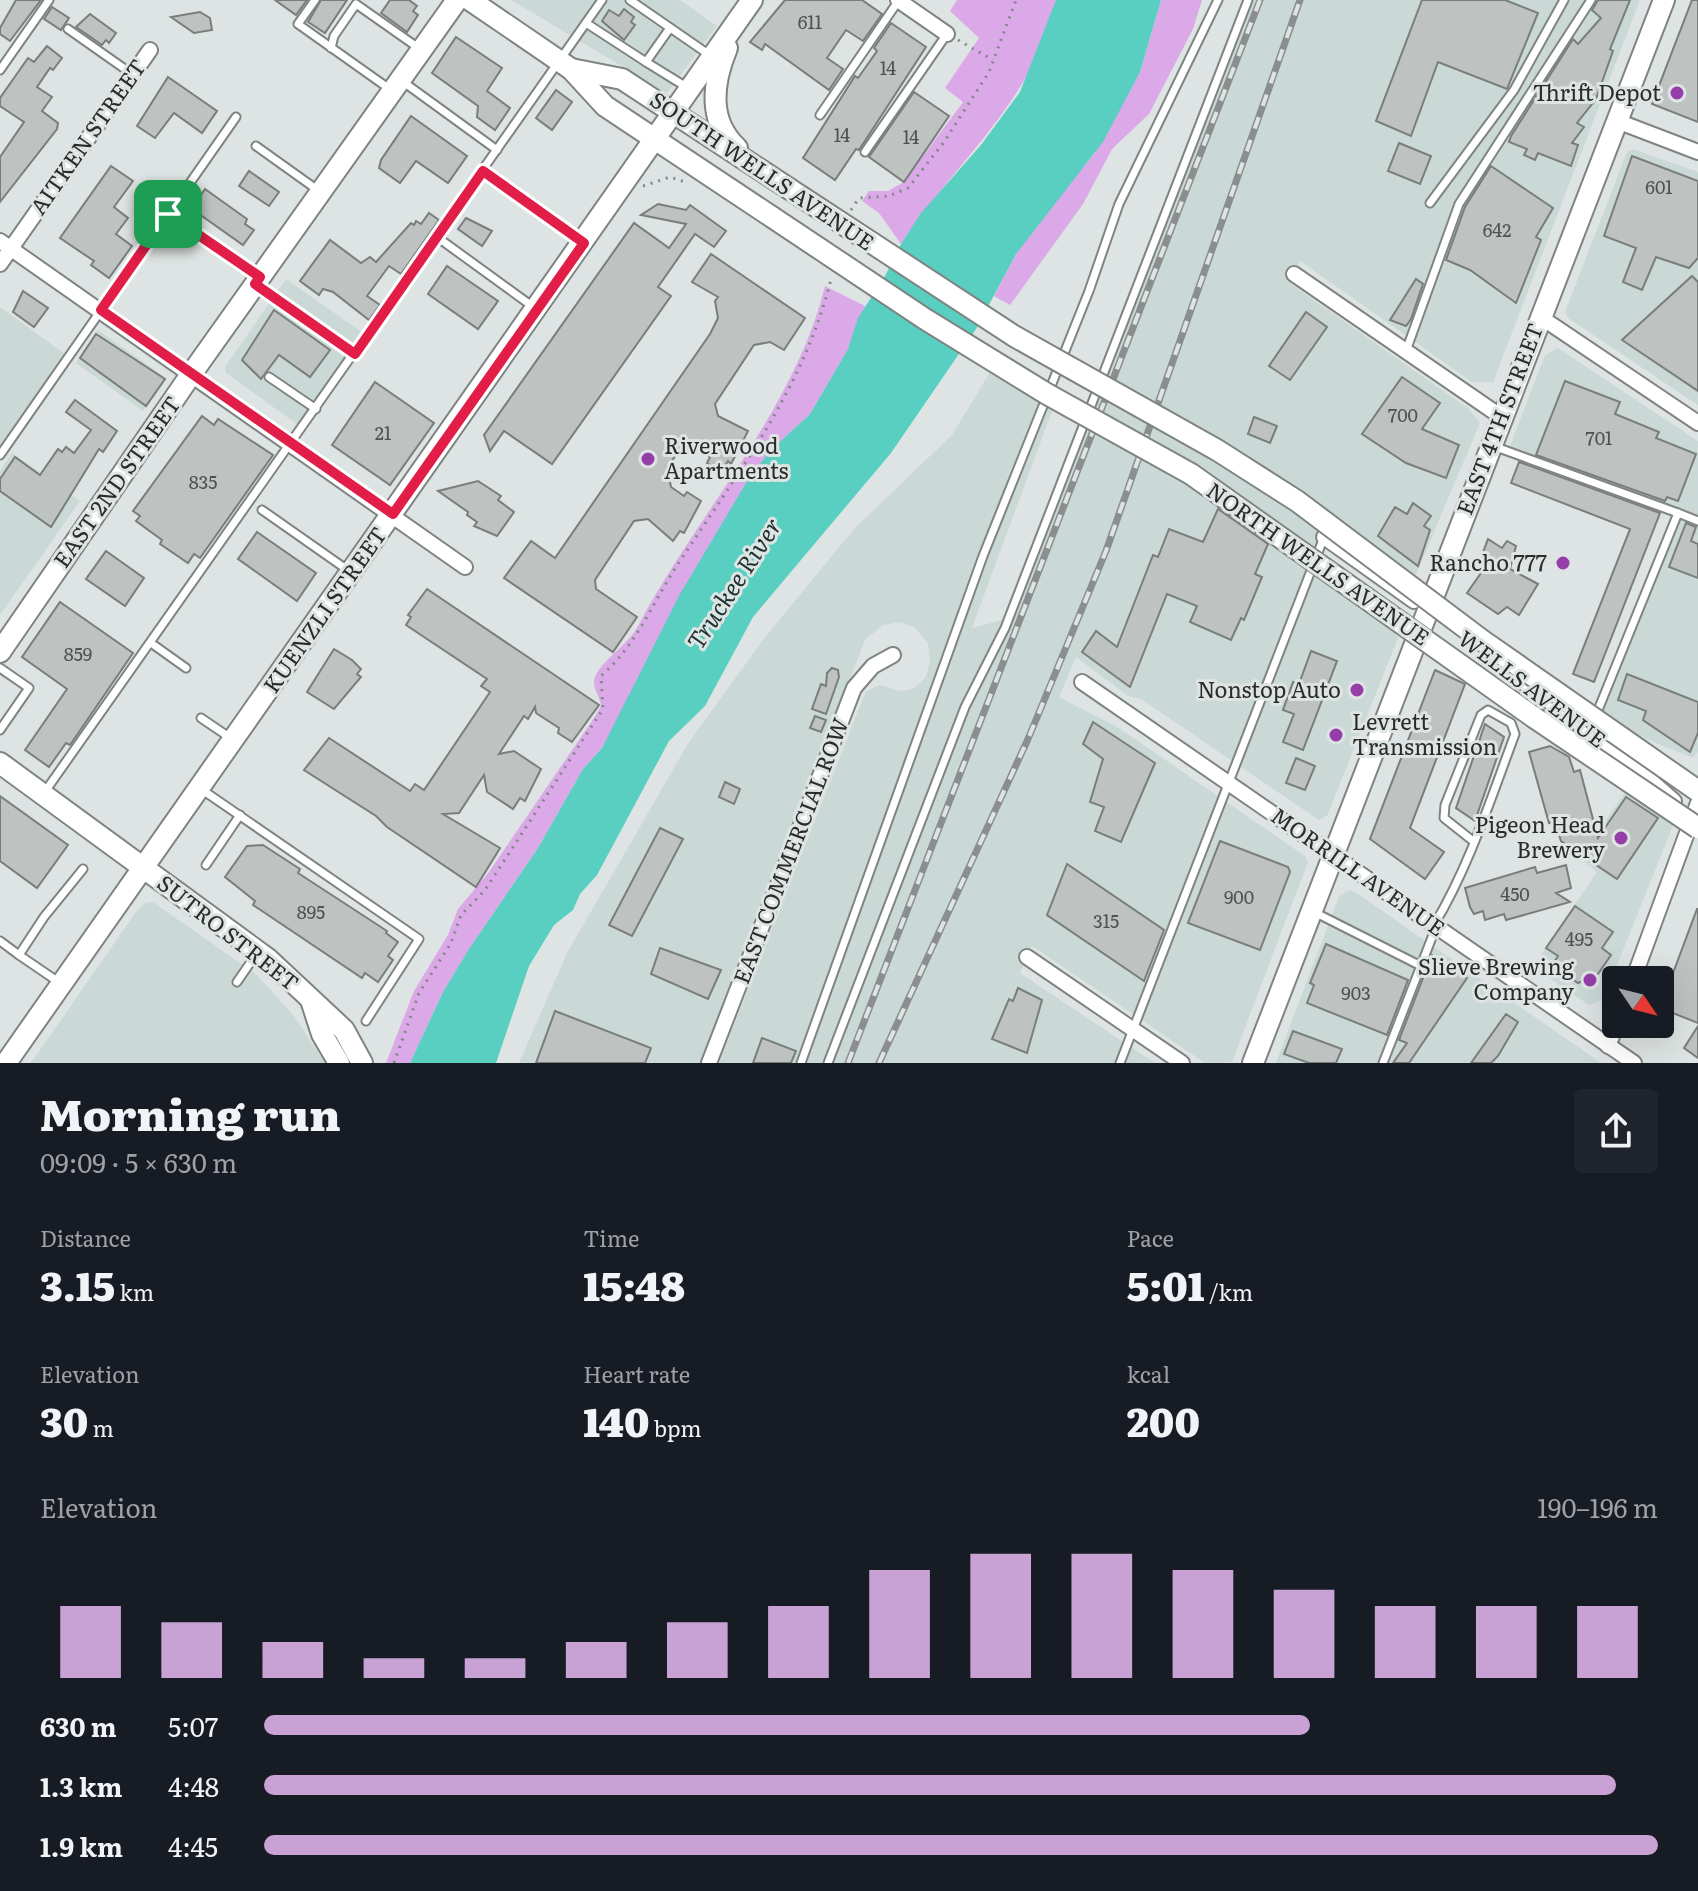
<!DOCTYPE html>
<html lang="en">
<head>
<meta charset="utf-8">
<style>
  :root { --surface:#171b24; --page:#20242c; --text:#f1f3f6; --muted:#9ea1a6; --accent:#c8a2d4 }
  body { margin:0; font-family:Literata,serif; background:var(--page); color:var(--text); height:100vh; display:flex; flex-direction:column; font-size:30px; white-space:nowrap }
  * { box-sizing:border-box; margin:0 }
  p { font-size:26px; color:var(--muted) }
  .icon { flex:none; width:44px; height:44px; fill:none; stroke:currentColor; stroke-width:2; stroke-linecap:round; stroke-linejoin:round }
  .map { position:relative; height:1063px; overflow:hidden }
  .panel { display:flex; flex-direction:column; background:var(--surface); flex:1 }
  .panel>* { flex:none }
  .needle { width:52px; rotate:125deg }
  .controls { position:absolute; left:1602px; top:966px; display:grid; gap:16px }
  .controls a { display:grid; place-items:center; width:72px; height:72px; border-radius:8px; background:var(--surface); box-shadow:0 8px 32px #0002; font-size:40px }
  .pin { position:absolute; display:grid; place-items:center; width:68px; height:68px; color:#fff; margin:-34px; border-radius:16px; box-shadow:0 4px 12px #0006 }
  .round { display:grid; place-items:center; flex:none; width:84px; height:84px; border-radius:8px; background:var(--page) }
  .head { display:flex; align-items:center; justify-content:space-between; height:136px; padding:0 40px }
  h1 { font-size:44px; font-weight:800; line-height:60px }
  .metrics { display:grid; grid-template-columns:repeat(3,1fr); gap:12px; height:136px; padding:8px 40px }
  .metrics div { display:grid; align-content:center }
  .metrics b { font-size:40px; font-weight:800 }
  .metrics small { font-size:22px; font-weight:400 }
  .metrics p { font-size:22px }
  .chart { height:224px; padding:16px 40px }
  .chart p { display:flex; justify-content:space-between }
  .chart svg { width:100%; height:144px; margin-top:8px; stroke:var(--accent); stroke-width:6 }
  ul { padding:0 40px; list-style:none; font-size:26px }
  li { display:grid; grid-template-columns:128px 96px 1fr; align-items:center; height:60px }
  li i { height:20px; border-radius:10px; background:var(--accent) }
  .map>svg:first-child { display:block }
  .built { fill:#cad9d6 }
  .green { fill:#dba8e8 }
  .water { fill:#58cfc0 }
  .building { fill:#bec3c2; stroke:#797e7d; stroke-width:2 }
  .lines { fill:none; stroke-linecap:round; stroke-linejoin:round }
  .lane-casing { stroke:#7f8483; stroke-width:11 }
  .street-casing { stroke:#7f8483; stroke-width:18 }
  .secondary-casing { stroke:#7f8483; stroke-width:24 }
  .path { stroke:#838787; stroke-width:3; stroke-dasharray:2 6; stroke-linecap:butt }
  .lane { stroke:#fff; stroke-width:7 }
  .street { stroke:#fff; stroke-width:14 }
  .secondary { stroke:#fff; stroke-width:20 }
  .rail-casing { stroke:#8a8e8e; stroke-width:7 }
  .rail { stroke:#dee4e3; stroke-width:4; stroke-dasharray:12; stroke-linecap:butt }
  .secondary-bridge-casing { stroke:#7f8483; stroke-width:24; stroke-linecap:butt }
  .secondary-bridge { stroke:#fff; stroke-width:20 }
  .route-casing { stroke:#fff; stroke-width:16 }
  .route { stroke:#e11d48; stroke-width:10 }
  .poi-dot { fill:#953eaa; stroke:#dee4e3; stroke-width:3 }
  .labels { text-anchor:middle; stroke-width:6; stroke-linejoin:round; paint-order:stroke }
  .number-label { font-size:18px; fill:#4f5252 }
  .poi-label { font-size:22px; fill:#2a2c2c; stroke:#dee4e3; text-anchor:end }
  .street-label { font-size:22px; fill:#2a2c2c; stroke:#dee4e3 }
  .water-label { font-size:24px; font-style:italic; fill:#1d322f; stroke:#dee4e3 }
</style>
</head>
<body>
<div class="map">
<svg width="1698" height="1063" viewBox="0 0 1698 1063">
  <rect width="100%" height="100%" fill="#dee4e3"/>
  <g class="built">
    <polygon points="511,0 680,0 717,26 667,93"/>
    <polygon points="1242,0 1640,0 1493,382 1472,382 1300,261 1291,284 1469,409 1480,423 1414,579 1326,518 1314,546 1408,613 1327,816 1319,820 1141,699 1128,696 1076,657 1059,697 1119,728 1305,856 1308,862 1232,1062 1205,1063 1032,946 1020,973 1155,1063 719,1063 866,691 880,685 900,691 913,689 926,677 930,660 928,643 915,628 900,622 883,625 865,640 701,1063 519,1063 567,953 689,742 766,636 854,529 952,435 992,369 1052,411 972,628 1002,620"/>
    <polygon points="1633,149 1698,172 1698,405 1568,318 1565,312 1627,152"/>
    <polygon points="286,279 366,335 301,427 226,373 225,367"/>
    <polygon points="0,307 65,354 0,450"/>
    <polygon points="98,330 166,378 143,411 76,363"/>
    <polygon points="1558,348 1698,441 1698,752 1693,758 1627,731 1600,707 1678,513 1508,451 1545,355"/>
    <polygon points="12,453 80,501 0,615 0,471"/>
    <polygon points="1626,791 1674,823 1603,1000 1589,1005 1533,967 1597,872 1580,858"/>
    <polygon points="1350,890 1355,892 1601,1063 1276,1063 1339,896"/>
    <polygon points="153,902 257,975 294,1016 325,1063 31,1063 136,912 145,903"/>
  </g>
  <g class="green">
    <path d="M 957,0 L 1056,0 C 1036,99 954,163 901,244 L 879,213 L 862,201 L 869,191 L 888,191 L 904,182 L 963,102 L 945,88 L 979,38 L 950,11 Z"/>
    <polygon points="1161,0 1202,0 1193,29 1149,114 1112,149 1083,204 1010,305 994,296 1016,254 1043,216 1095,153 1140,72"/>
    <path d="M 825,286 L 865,306 L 848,349 L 810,414 L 771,450 L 711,542 L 602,748 L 583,769 L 538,848 L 469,949 L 443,992 L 410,1063 L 386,1063 L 414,991 L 448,935 L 458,909 L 489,872 L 596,715 L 601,706 C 600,695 591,688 595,677 C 601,661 628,645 638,626 C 696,516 795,409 825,286 Z"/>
  </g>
  <polygon class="water" points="1056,0 1161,0 1140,72 1103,142 1016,254 976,329 891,453 753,617 705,706 669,741 597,875 580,894 573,910 554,925 529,966 496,1063 410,1063 443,992 469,949 538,848 583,769 602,748 680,594 749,478 771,450 810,414 848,349 858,318 885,276 901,244 921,213 981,145 1020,92"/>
  <g class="building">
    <polygon points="16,0 41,0 10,41 0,34 0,28"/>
    <polygon points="275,0 307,0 296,15"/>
    <polygon points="321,0 347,0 325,33 308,22"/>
    <polygon points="390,0 409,0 417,6 413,11 418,15 407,32 381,13"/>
    <polygon points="785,0 862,0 882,14 863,41 846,30 827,58 843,69 829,90 765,44 762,50 750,42"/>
    <polygon points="1422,0 1505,0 1538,13 1507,89 1438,62 1411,136 1376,121"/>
    <polygon points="1598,0 1630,0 1610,49 1613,51 1596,99 1577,123 1584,127 1572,143 1578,145 1571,166 1538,153 1535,160 1524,155 1527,149 1509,142 1511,136 1573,39 1578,44 1601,18 1592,10"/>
    <polygon points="1692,0 1698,0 1698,122 1652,104"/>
    <polygon points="52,7 69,18 61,30 44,19"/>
    <polygon points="624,9 634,17 631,22 635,25 624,40 602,21 609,10 619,16"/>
    <polygon points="200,12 210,18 212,30 194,33 171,17"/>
    <polygon points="90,14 116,33 109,43 106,40 102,45 76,27"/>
    <polygon points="891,23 926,47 859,150 856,149 835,180 803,158 855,76 858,78 877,51 874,48"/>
    <polygon points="456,37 502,68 487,91 510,108 495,130 477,117 478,106 432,73"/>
    <polygon points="47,46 62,58 53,70 50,68 37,87 52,97 42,111 58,123 57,129 0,202 0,157 24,122 0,106 0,98 28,58 34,62"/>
    <polygon points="168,77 217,111 202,133 174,113 155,138 137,126"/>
    <polygon points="556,90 572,102 552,130 536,118"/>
    <polygon points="914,92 949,116 904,182 869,157"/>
    <polygon points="411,116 467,156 448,183 416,161 400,183 379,168 381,160"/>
    <polygon points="1399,143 1431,156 1420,184 1388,171"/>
    <polygon points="1632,156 1698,181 1698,258 1689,268 1656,257 1642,290 1623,282 1636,248 1604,236"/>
    <polygon points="111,166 133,181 114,207 128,218 116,234 132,246 109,278 91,265 94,261 60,238"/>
    <polygon points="1491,166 1553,208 1536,237 1541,240 1516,303 1470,270 1446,260 1465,207"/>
    <polygon points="249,171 279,192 269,206 239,186"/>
    <polygon points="205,189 247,219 245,224 254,230 243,245 192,209"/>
    <polygon points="658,204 686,210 690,205 726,231 714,247 695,234 658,287 671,296 552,464 504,431 490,451 484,435 634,223 669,248 686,224 641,215"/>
    <polygon points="429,213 439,220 401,274 389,266 367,296 380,305 369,320 333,292 323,289 319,295 300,281 330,240 361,263 370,257 376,262 411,223 414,225 416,221 421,224"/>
    <polygon points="466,218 492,231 482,246 458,229"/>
    <polygon points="711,254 805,318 784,350 770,342 754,345 715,404 718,416 748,431 731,464 728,461 721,472 707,463 710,457 697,448 678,452 667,468 671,487 684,496 687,492 701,501 684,533 680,531 673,541 648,519 634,521 595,580 596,589 637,617 613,652 504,578 531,541 555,558 710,334 718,318 715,301 718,297 692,282"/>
    <polygon points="447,266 498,301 478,329 428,294"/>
    <polygon points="1692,276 1698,282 1698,391 1622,340"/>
    <polygon points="1416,279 1423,284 1411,319 1406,326 1390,320"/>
    <polygon points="23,291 48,308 34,327 13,312"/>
    <polygon points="274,310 330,350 310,377 279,355 261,379 242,360"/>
    <polygon points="1306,312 1327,327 1290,380 1269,366"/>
    <polygon points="96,334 165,379 146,406 80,358"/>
    <polygon points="1402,377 1440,403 1422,429 1459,445 1446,478 1406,463 1362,434"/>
    <polygon points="1565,381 1620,402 1615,414 1659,432 1656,438 1696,454 1678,501 1667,497 1665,501 1536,455"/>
    <polygon points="375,382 434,423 390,485 332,445"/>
    <polygon points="75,400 117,431 103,452 99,449 51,527 0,491 0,479 15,457 40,475 58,449 62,452 66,447 74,453 91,430 66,412"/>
    <polygon points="202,416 214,425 218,419 273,455 200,558 194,554 188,563 160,544 162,540 136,521 140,516 133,511"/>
    <polygon points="1254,417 1277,426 1270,443 1248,434"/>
    <polygon points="1519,462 1660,513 1594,682 1573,674 1630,529 1511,483"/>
    <polygon points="478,481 501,496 498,500 514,512 497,536 474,526 477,522 467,515 468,512 438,491"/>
    <polygon points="1413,503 1431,516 1424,526 1430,530 1418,566 1378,536 1395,507 1407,514"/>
    <polygon points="1218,509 1268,544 1255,574 1262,577 1244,620 1241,618 1231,640 1190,622 1197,606 1167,594 1130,687 1082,652 1096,631 1117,647 1153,555 1158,557 1169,529 1203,542"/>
    <polygon points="1686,523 1696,527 1691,541 1698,544 1698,578 1669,567"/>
    <polygon points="257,532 316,573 297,601 238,559"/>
    <polygon points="1488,539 1502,548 1507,541 1516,546 1510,569 1538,584 1519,615 1507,607 1498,614 1467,593 1490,560 1482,555"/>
    <polygon points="106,551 144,578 125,606 86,579"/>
    <polygon points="427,589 599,705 572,742 558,733 559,728 536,713 535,707 528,719 524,716 499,754 514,751 541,769 525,801 520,798 513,809 487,792 484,775 459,813 443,814 500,848 476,887 387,827 376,816 304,770 329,738 410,791 415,784 424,790 490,692 481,686 487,679 406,625 411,617 408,615"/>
    <polygon points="60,602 133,653 70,745 66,743 49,767 25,750 67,689 22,657"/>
    <polygon points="334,649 352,660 361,669 357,674 361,677 334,709 307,692"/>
    <polygon points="1311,651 1337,661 1303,750 1283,742 1294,714 1283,710 1293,682 1299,684"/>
    <polygon points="832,668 838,670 839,677 826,714 812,709 821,684 826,686 827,673"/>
    <polygon points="1435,670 1465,684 1410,828 1444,852 1425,879 1370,839"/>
    <polygon points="1627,674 1698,702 1698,733 1690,752 1643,720 1646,711 1618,700"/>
    <polygon points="815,716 826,720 821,732 810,728"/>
    <polygon points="1093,722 1155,763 1121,842 1095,831 1104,807 1090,802 1103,759 1083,744"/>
    <polygon points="1485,724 1504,737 1475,821 1456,808"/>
    <polygon points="1550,746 1569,757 1574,772 1580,770 1598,838 1626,797 1658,818 1617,879 1561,841 1555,822 1549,823 1529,752"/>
    <polygon points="1296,758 1315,766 1305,790 1286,783"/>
    <polygon points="725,782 740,789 734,804 719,797"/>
    <polygon points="0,796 68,845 37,888 0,861"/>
    <polygon points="660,828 683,839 632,936 609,925"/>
    <polygon points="1220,841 1288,867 1290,872 1260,950 1188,923"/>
    <polygon points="263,845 300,869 298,873 387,931 386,933 398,942 388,956 393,960 378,982 365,973 362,978 253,905 255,901 225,877 247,846"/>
    <polygon points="1067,864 1164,930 1144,981 1047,915"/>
    <polygon points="1566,865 1571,888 1556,893 1570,902 1506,920 1504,914 1485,920 1483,911 1474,914 1470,907 1465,888 1535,867 1537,873"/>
    <polygon points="1575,906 1613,932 1602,948 1611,955 1598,974 1578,983 1552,965 1558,956 1546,948"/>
    <polygon points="1697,909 1698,909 1698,1023 1660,1008"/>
    <polygon points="1326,944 1408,980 1387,1035 1307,1003 1314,985 1310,983"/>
    <polygon points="660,948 721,970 708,999 651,974"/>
    <polygon points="1432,955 1467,978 1409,1063 1393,1063 1407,1043 1399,1040"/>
    <polygon points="1018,988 1042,1000 1027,1053 992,1039 1009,999 1013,1001"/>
    <polygon points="555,1011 651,1048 645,1063 536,1063"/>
    <polygon points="1506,1014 1518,1022 1498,1056 1491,1063 1471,1063"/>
    <polygon points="1698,1026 1698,1058 1684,1048"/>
    <polygon points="1293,1031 1342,1049 1336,1063 1309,1063 1284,1054"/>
    <polygon points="762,1038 796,1051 791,1063 753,1063"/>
  </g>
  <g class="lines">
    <defs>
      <g id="lane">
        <polyline points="315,0 298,24 391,90"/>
        <polyline points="630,0 711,56"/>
        <polyline points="586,23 646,62 670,28"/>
        <polyline points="68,29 132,74"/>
        <polyline points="331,48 334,36 356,4 420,49"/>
        <polyline points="646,62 688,88"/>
        <polyline points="0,70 49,0"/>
        <polyline points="402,81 497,150"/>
        <polyline points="820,115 899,0"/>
        <polyline points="256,146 319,191"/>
        <polyline points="865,152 947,34"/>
        <polyline points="483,171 582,242"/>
        <polyline points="1430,203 1514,90 1564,0"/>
        <polyline points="168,214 259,276"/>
        <polyline points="437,237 532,306"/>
        <polyline points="257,285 355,354"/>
        <polyline points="1406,351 1459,204 1591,0"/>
        <polyline points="269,377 316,409"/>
        <polyline points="1496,447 1678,513 1596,715"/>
        <polyline points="0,455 236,117"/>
        <polyline points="262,510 349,571"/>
        <polyline points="1678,513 1698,521"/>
        <polyline points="151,643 186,668"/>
        <polyline points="0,668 29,688 0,730"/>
        <polyline points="201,718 232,739"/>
        <polyline points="201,789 419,939 366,1021"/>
        <polyline points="44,793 602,0"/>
        <polyline points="206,865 240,815"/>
        <polyline points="1314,912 1421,966"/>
        <path d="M 1434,925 C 1469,867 1491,798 1515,734 L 1511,723 L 1488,710 L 1481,715 L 1445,805 L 1444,818 L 1473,841"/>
        <polyline points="0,941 19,955 44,917 83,869"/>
        <polyline points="19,955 60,983"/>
        <polyline points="237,982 257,953"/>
        <polyline points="801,1063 983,556 1089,291 1119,204 1218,0"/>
        <polyline points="828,1063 965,707 1005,628 1248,0"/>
        <polyline points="1120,1063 1324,537"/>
        <polyline points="1383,1063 1436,927"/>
      </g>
      <g id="street">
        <polyline points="898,0 947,34"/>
        <polyline points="1617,121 1698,152"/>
        <polyline points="0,241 465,567"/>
        <polyline points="0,264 150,50"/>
        <polyline points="1294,274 1500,416"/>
        <polyline points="1539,316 1698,423"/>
        <polyline points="1324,537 1414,601"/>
        <polyline points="1492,659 1624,757 1674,801"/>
        <polyline points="1082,682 1634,1063"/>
        <polyline points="1027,957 1182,1063"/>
        <polyline points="1633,980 1698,803"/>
        <polyline points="1608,1046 1617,1024"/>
        <polyline points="709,1063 854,688 873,666 893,655"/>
      </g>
      <g id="secondary">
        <polyline points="470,0 571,69 605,106 772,217"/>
        <path d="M 727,48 C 713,82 707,120 737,148"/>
        <polyline points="571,69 622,79 788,188"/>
        <polyline points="0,652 192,373 457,0"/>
        <polyline points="0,763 268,959 344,1030 362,1063"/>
        <polyline points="311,1000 322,1034 339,1063"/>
        <polyline points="6,1063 752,0"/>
        <polyline points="1253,1063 1664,0"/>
      </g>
    </defs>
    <use href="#lane" class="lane-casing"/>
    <use href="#street" class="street-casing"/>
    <use href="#secondary" class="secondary-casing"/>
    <g class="path">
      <polyline points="958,40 993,60"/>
      <polyline points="643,186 670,177 688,183"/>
      <polyline points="851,210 859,198 889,196 908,188 944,142 989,72 1016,0"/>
      <path d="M 394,1063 L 419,993 L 451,943 L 461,915 L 485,890 L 603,709 L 601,676 C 637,644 651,606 676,567 C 737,474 804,388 831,279"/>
    </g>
    <use href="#lane" class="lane"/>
    <use href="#street" class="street"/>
    <use href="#secondary" class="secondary"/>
    <defs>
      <g id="rail">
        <polyline points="848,1063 1260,0"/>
        <polyline points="879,1063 1028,739 1106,551 1300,0"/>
      </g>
    </defs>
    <use href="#rail" class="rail-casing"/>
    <use href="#rail" class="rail"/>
    <defs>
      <g id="secondary-bridge">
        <polyline points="788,188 1014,336 1217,450 1297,501 1483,641 1698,791"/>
        <polyline points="772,217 925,319 1047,394 1191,474 1535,718 1698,828"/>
      </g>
    </defs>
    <use href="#secondary-bridge" class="secondary-bridge-casing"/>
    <use href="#secondary-bridge" class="secondary-bridge"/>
  </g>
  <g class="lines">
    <defs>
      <polygon id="route" points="483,171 584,243 393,514 101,310 168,214 260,277 255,284 355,354"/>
    </defs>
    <use href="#route" class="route-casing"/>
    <use href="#route" class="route"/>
  </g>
  <g class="poi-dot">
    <circle cx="1677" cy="93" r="8"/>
    <circle cx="648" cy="459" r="8"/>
    <circle cx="1563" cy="563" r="8"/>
    <circle cx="1357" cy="690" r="8"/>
    <circle cx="1336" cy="735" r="8"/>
    <circle cx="1621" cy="838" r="8"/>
    <circle cx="1590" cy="980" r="8"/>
  </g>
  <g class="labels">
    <g class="number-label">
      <text x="810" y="29">611</text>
      <text x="888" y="75">14</text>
      <text x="842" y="142">14</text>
      <text x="911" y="144">14</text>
      <text x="1659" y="194">601</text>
      <text x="1497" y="237">642</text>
      <text x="1403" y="422">700</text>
      <text x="383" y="440">21</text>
      <text x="1599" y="445">701</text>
      <text x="203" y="489">835</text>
      <text x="78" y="661">859</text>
      <text x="1515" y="901">450</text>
      <text x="1239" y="904">900</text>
      <text x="311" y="919">895</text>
      <text x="1106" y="928">315</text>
      <text x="1579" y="946">495</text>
      <text x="1356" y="1000">903</text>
    </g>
    <g class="poi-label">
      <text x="1661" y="101">Thrift Depot</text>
      <text x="664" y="454" text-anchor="start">Riverwood<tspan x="664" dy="25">Apartments</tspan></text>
      <text x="1547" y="571">Rancho 777</text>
      <text x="1341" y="698">Nonstop Auto</text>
      <text x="1352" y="730" text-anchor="start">Levrett<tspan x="1352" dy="25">Transmission</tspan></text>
      <text x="1605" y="833">Pigeon Head<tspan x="1605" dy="25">Brewery</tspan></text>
      <text x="1574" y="975">Slieve Brewing<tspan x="1574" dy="25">Company</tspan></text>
    </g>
    <g class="street-label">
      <text transform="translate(88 137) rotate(-55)" y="8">AITKEN STREET</text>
      <text transform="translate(762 171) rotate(34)" y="8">SOUTH WELLS AVENUE</text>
      <text transform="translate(1500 419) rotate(-69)" y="8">EAST 4TH STREET</text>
      <text transform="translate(117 482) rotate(-55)" y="8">EAST 2ND STREET</text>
      <text transform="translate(1318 564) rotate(35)" y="8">NORTH WELLS AVENUE</text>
      <text transform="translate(325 610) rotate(-55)" y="8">KUENZLI STREET</text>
      <text transform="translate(1532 689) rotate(37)" y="8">WELLS AVENUE</text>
      <text transform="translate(791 851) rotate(-69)" y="8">EAST COMMERCIAL ROW</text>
      <text transform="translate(1358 872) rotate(35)" y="8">MORRILL AVENUE</text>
      <text transform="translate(228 933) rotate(38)" y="8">SUTRO STREET</text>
    </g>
    <g class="water-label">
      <text transform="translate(735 584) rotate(-57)" y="8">Truckee River</text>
    </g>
  </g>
</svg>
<div class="controls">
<a><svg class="needle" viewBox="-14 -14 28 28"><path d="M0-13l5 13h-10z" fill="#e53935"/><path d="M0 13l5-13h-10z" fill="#9ea1a6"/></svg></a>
</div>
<div class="pin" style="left:168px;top:214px;background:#1e9e55"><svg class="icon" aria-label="arrive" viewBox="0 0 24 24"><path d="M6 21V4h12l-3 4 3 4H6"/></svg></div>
</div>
<section class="panel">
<div class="head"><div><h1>Morning run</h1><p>09:09 · 5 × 630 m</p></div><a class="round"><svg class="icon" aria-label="share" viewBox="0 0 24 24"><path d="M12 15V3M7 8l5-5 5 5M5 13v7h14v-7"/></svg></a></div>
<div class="metrics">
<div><p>Distance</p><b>3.15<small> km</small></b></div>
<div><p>Time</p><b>15:48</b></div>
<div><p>Pace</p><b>5:01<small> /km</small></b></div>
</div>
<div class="metrics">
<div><p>Elevation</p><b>30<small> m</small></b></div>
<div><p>Heart rate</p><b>140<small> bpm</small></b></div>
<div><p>kcal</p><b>200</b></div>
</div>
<div class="chart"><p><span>Elevation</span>190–196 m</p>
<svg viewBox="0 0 160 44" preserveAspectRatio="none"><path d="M5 44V22M15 44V27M25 44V33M35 44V38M45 44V38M55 44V33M65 44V27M75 44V22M85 44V11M95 44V6M105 44V6M115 44V11M125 44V17M135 44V22M145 44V22M155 44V22"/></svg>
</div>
<ul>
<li><b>630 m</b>5:07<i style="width:75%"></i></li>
<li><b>1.3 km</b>4:48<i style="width:97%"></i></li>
<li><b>1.9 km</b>4:45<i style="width:100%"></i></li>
</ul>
</section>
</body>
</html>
